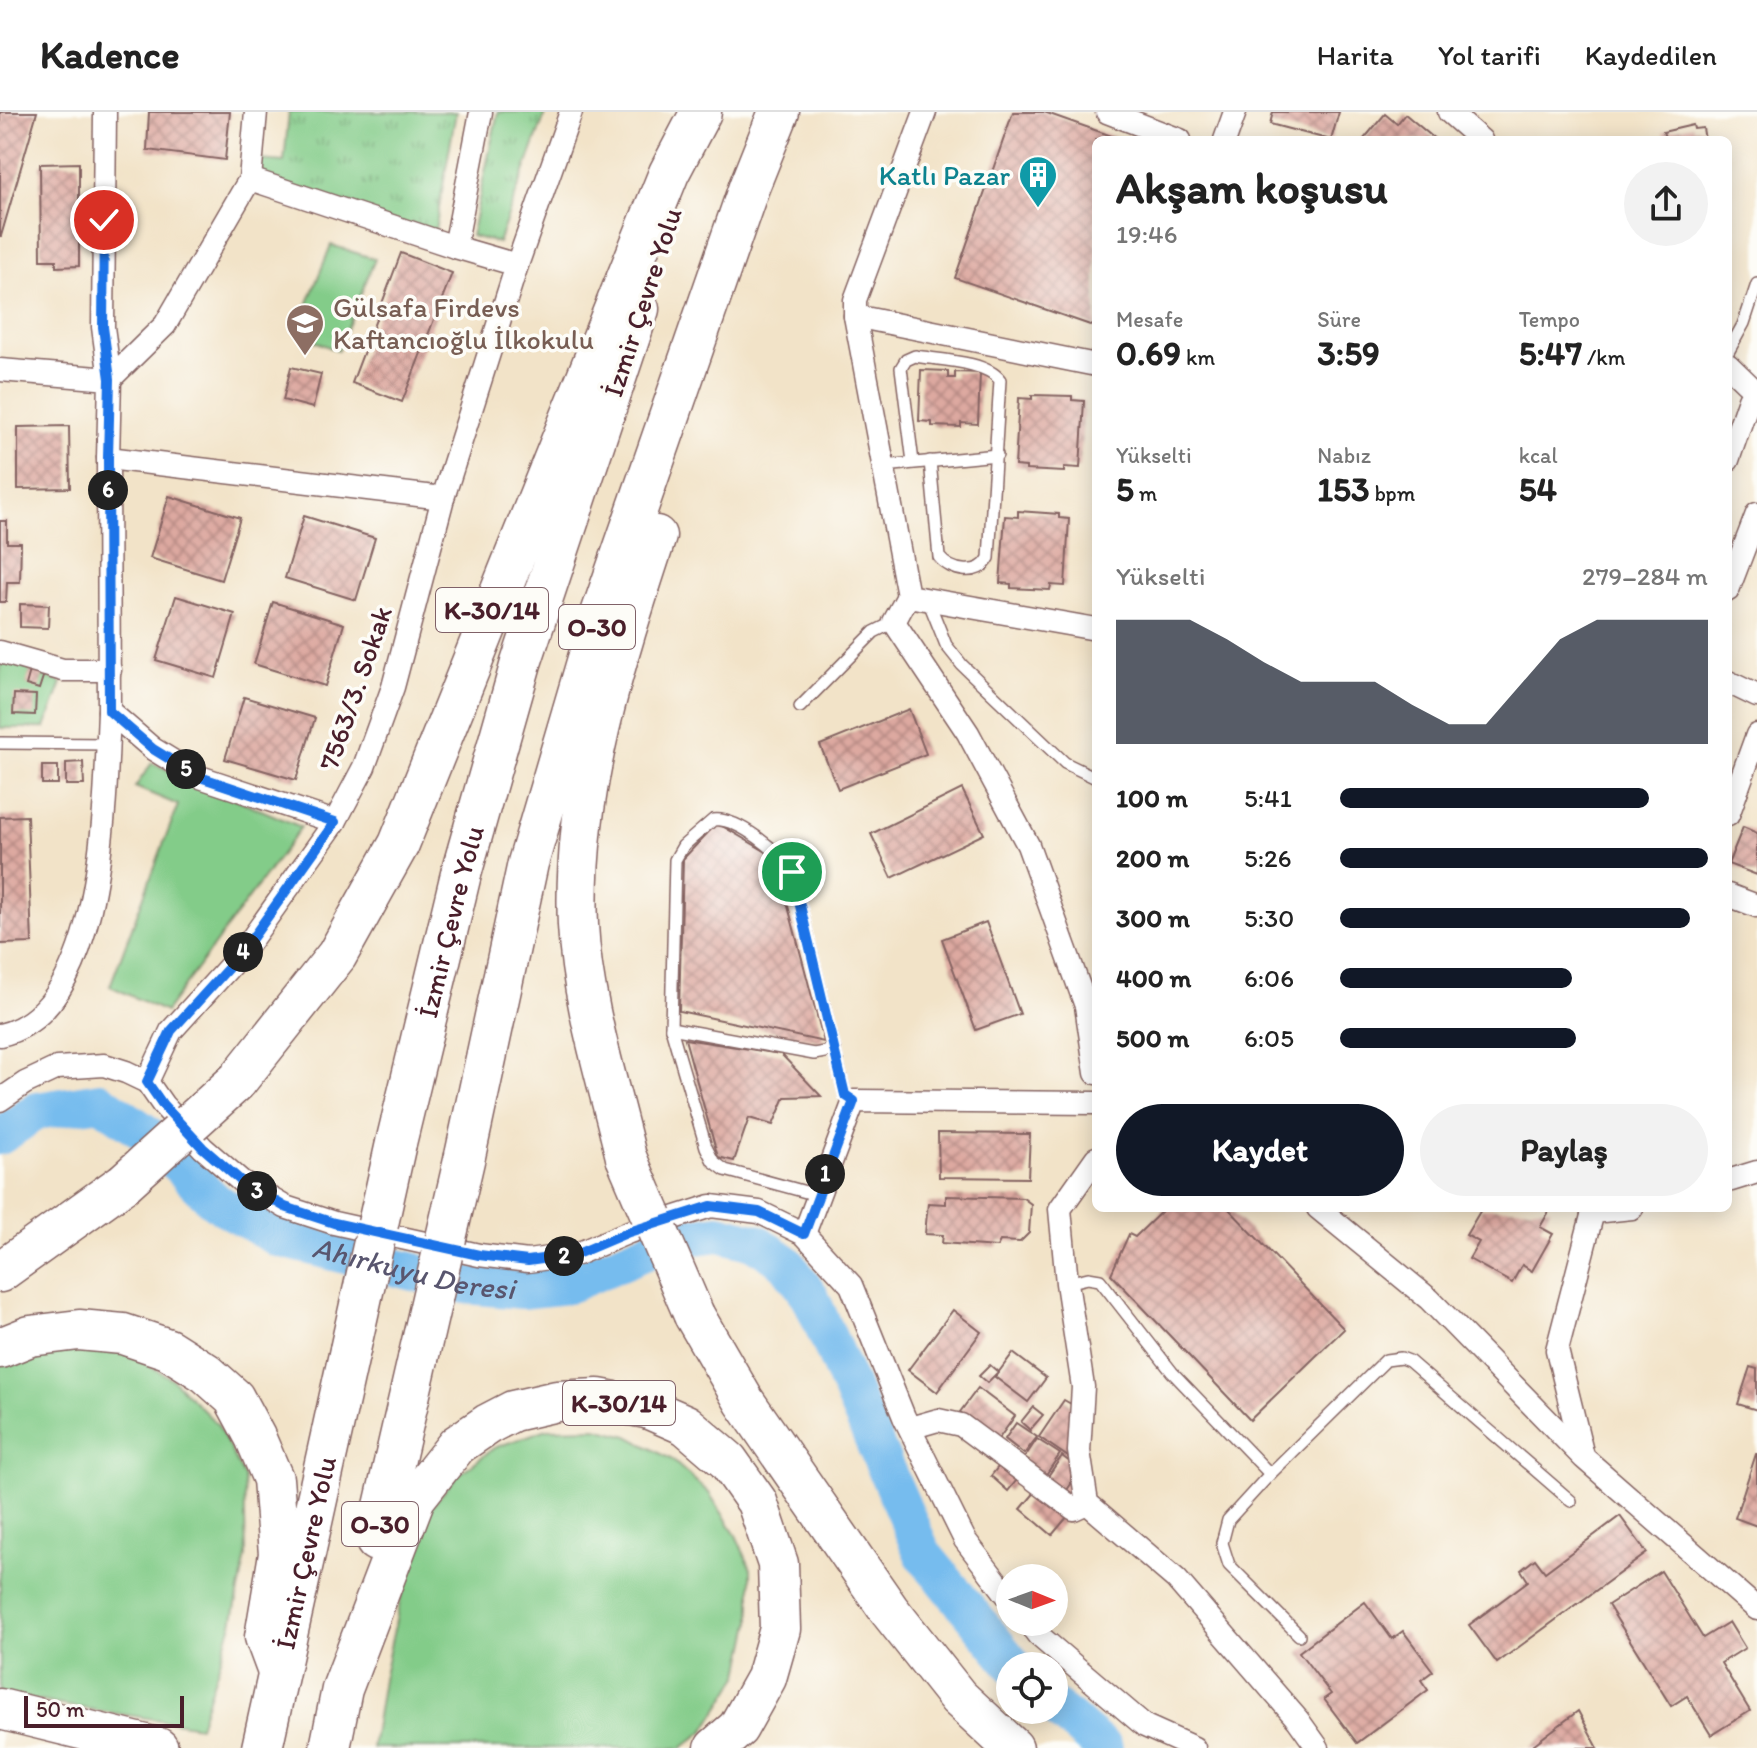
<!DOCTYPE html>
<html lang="tr">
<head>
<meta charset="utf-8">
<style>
  :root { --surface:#fff; --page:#f2f2f2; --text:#222; --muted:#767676; --line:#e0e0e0; --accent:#111827 }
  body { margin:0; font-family:Itim,sans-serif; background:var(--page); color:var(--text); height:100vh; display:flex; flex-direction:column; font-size:30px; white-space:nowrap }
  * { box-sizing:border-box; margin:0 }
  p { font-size:26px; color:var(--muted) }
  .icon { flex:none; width:44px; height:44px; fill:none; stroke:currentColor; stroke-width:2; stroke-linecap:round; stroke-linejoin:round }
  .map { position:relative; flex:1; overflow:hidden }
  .panel { position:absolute; left:1092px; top:24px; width:640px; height:1076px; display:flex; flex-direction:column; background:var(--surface); border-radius:12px; box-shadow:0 4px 20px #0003 }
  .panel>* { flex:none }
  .needle { width:52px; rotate:91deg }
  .fabs { position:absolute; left:996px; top:1452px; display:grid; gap:16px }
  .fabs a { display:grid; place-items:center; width:72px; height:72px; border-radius:50%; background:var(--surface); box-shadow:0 4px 20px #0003; font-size:40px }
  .scale { position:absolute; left:24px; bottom:20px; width:160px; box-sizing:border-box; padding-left:8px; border:4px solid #4a1f2b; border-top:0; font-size:22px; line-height:28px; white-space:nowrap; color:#4a1f2b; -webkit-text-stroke:6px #fdfcf7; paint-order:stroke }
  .pin { position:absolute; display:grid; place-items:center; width:68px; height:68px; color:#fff; margin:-34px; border:4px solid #fff; border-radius:50%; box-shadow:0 2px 8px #0007 }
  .km { position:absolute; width:40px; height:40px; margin:-20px; border-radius:50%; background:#222; color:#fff; font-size:22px; line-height:40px; text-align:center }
  .round { display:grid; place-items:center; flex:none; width:84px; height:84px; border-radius:42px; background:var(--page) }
  .head { display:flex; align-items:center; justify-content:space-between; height:136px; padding:0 24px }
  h1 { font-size:44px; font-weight:700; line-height:60px }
  .metrics { display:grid; grid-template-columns:repeat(3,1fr); gap:12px; height:136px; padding:8px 24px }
  .metrics div { display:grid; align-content:center }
  .metrics b { font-size:34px; font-weight:700 }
  .metrics small { font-size:22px; font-weight:400 }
  .metrics p { font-size:22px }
  .chart { height:224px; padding:16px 24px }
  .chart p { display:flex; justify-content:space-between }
  .chart svg { width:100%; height:144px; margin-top:8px; fill:var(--accent); opacity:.7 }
  .button { display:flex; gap:16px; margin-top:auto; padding:16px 24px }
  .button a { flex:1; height:92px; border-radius:48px; background:var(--accent); color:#fff; font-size:32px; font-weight:700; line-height:92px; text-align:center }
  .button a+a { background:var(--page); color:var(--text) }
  ul { padding:0 24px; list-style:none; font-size:26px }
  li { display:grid; grid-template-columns:128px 96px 1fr; align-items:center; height:60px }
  li i { height:20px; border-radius:10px; background:var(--accent) }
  header { display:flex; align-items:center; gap:48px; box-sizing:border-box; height:112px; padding:0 40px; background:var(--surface); border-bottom:2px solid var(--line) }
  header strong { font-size:38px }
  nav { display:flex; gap:44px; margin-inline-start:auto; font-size:28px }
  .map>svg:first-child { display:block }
  .green { fill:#83cc89; stroke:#66765a; stroke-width:2 }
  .park { fill:url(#park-tufts); stroke:#66765a; stroke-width:2 }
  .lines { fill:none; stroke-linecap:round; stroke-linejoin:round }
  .river { stroke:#76bcee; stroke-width:38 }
  .building { fill:url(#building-cross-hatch) }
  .lane-casing { stroke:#856462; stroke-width:14 }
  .street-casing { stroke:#856462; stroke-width:25 }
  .highway-casing { stroke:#856462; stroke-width:43 }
  .lane { stroke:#fff; stroke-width:11 }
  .street { stroke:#fff; stroke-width:22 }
  .highway { stroke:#fff; stroke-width:40 }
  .highway-bridge-casing { stroke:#856462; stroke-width:43; stroke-linecap:butt }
  .highway-bridge { stroke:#fff; stroke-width:40 }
  .route-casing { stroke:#fff; stroke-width:16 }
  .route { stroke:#1a73e8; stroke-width:10 }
  .labels { text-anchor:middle; stroke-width:7; stroke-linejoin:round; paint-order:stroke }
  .shield { fill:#fdfcf7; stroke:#806168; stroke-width:2 }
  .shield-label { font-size:26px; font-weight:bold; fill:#4a1f2b }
  .culture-label { font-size:28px; fill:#0d838f; stroke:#fdfcf7; text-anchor:end }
  .street-label { font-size:28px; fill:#4a1f2b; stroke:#fdfcf7 }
  .education-label { font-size:28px; fill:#785e54; stroke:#fdfcf7; text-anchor:start }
  .water-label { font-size:30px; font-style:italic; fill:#59566f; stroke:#fdfcf7 }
</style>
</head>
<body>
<header>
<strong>Kadence</strong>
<nav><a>Harita</a><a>Yol tarifi</a><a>Kaydedilen</a></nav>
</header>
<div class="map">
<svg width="1757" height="1636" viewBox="0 0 1757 1636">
  <defs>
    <pattern id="park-tufts" width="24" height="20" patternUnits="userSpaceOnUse" patternTransform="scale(2)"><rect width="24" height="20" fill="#83cc89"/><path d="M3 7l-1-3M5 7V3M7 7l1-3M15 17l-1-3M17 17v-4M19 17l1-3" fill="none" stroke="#6da570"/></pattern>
    <pattern id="building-cross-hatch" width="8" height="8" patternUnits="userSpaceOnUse" patternTransform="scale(2)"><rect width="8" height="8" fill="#dda9a0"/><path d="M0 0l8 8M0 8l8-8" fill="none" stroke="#b58983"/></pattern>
  </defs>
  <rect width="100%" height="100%" fill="#fdfcf7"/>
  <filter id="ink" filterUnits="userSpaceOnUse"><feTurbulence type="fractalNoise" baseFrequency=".0125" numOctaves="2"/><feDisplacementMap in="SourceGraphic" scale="16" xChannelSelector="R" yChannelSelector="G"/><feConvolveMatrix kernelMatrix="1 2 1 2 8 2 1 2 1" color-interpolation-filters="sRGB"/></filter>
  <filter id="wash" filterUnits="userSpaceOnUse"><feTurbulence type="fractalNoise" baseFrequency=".006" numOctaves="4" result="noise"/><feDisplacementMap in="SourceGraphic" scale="32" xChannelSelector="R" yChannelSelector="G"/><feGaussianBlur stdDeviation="1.8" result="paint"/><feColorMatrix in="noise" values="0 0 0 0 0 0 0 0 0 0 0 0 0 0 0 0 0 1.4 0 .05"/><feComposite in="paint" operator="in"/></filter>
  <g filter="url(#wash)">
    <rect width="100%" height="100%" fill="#f2e3c8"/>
    <g class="green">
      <polygon points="331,133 375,147 338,239 296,221"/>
      <polygon points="0,545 62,571 45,616 0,616"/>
      <polygon points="152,651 301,715 165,900 110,874 178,693 135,675"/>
      <polygon points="74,1235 128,1241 172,1267 218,1313 244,1365 246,1444 232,1512 199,1614 55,1592 0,1581 0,1250"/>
      <polygon points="596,1316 628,1324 671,1347 709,1381 735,1421 751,1457 751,1511 740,1562 705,1618 682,1636 372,1636 383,1567 409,1449 425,1402 458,1363 494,1336 547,1317"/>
    </g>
    <g class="park">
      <polygon points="289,0 456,0 434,124 258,63 260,48 284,50"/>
      <polygon points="498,0 546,0 498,131 471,124"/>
    </g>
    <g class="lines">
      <g class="river">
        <path id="s1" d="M 0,1024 L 37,999 L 100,989 L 146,1021 L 216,1090 L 278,1126 L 466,1173 L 522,1178 L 567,1173 L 675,1127 L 719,1121 L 757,1131 L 786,1151 L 810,1184 L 923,1442 L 1014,1554"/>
        <polyline points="1054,1595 1104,1636"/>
      </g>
    </g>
    <g id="blocks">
      <g class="building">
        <polygon points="0,0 37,0 1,124 0,124"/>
        <polygon points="149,0 230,0 225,48 147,38"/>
        <polygon points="1013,0 1044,0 1123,28 1096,28 1096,215 955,166"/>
        <polygon points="1273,0 1339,0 1331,28 1270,12"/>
        <polygon points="1385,2 1397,12 1405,2 1436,28 1363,28"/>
        <polygon points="1693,13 1694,17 1703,16 1705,28 1656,28 1665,25 1663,20"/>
        <polygon points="79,51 79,154 56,155 56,148 41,148 40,52"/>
        <polygon points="401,141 452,161 402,290 352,271"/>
        <polygon points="291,255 321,262 313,296 283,288"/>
        <polygon points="921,258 948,259 948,266 955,266 955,260 980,261 978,312 961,311 961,315 932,314 932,310 919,309"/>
        <polygon points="1032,283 1072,284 1072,288 1084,289 1080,356 1064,355 1064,360 1026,358 1026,355 1015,354 1019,286 1032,287"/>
        <polygon points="69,314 70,376 18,377 18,315"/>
        <polygon points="169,384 240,406 221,468 150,446"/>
        <polygon points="1018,399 1059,402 1059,406 1069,407 1065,474 1051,473 1050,478 1011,476 1011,472 1000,471 1005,404 1018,405"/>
        <polygon points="304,404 375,426 356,488 285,466"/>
        <polygon points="0,409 7,409 7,431 21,431 20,470 7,470 6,490 0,490"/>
        <polygon points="176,484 235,502 216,566 156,548"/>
        <polygon points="273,490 344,512 325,574 254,552"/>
        <polygon points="20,492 49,493 48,516 20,515"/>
        <polygon points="31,555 45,559 39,577 26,573"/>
        <polygon points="14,582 36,583 35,603 13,602"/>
        <polygon points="244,585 315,606 296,668 225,647"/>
        <polygon points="909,597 926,642 838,677 820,633"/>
        <polygon points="83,650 84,673 66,673 66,651"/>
        <rect x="42" y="654" width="16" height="18"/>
        <polygon points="962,677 984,722 892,766 871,722"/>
        <polygon points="27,704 32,831 0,832 0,705"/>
        <polygon points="717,711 775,745 824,930 679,899 683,747"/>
        <polygon points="1743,715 1757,721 1757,763 1728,752"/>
        <polygon points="986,810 1020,902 976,918 942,827"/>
        <polygon points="685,927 781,942 821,984 785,985 773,1013 749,1006 734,1049 718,1045"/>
        <polygon points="938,1021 1030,1022 1028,1066 939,1065"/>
        <polygon points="946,1084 1023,1086 1031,1092 1029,1121 1020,1130 1000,1129 997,1135 942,1131 943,1123 925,1122 928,1091 946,1092"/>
        <polygon points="1165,1096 1228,1096 1344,1217 1250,1308 1111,1162 1129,1122 1135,1125"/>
        <polygon points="1482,1096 1551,1096 1540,1115 1553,1122 1532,1159 1522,1153 1512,1171 1469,1147 1479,1130 1466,1123"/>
        <polygon points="953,1198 981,1220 937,1280 908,1258"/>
        <polygon points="1013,1241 1046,1266 1028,1290 995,1265"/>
        <polygon points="990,1253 998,1260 987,1271 979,1264"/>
        <polygon points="1750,1255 1757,1257 1757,1298 1738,1292"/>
        <polygon points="978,1276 1015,1304 997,1329 960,1300"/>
        <polygon points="1064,1288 1071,1292 1074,1349 1039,1325"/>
        <polygon points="1033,1295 1043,1303 1030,1318 1021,1310"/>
        <polygon points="1016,1311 1037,1325 1024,1342 1005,1327"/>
        <polygon points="1037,1327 1060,1342 1045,1364 1023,1348"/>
        <polygon points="1756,1342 1757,1342 1757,1414 1735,1406"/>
        <polygon points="1062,1344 1071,1351 1071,1372 1065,1381 1046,1367"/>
        <polygon points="1002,1350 1019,1365 1008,1379 991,1364"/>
        <polygon points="1037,1378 1068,1404 1052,1423 1021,1397"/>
        <polygon points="1620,1404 1647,1441 1497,1551 1469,1513 1528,1469 1521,1458 1535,1447 1545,1460"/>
        <polygon points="1661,1459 1703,1526 1729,1510 1745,1536 1721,1551 1750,1599 1711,1623 1687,1584 1671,1594 1608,1493"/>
        <polygon points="1365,1490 1392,1527 1403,1519 1433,1559 1421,1568 1428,1578 1357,1631 1324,1587 1331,1582 1299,1540"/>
        <polygon points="1578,1599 1598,1636 1529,1636"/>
      </g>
    </g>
  </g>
  <g filter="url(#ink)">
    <use href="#blocks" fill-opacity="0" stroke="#856462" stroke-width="2"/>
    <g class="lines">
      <defs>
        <g id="lane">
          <polyline points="1728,240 1744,211 1757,172"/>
          <path d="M 913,350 L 901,256 L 906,248 L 915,244 C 938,248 986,249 1000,268 L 989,446 C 979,465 951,460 939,445 L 930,349"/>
          <polyline points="884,354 997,343"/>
          <polyline points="928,488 946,533 962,553 1065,651 1096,666"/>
          <polyline points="800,595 874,520 894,510"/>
          <polyline points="0,631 108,632"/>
          <polyline points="671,916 814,942 835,938"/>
          <path d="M 817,1083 L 725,1058 L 713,1049 L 706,1035 L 671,916 L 675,748 L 683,734 L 713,708 C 736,704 782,741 792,760 L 845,983 L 854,989"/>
          <polyline points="1067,1171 1088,1166 1100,1168 1172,1260 1270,1362"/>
          <polyline points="1299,1523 1229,1453 1222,1431 1228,1408 1270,1362 1386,1248 1401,1246 1409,1249 1571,1389"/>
        </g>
        <g id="street">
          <polyline points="105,0 103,215 110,267"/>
          <polyline points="925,0 855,188 855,204 908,484 1096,517"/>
          <polyline points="1107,0 1180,28"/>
          <polyline points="1449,0 1481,28"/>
          <polyline points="1225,28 1235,0"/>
          <polyline points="250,67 455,135 517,153"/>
          <polyline points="455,135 481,0"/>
          <polyline points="855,204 1096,253"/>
          <polyline points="1728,253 1757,281"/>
          <polyline points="0,258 110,267 108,346 109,599 153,637 197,664 335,710 364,655 393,575 443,386"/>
          <polyline points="110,267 165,213 250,67 256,0"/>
          <polyline points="108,346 443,386 517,153 571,0"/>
          <polyline points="1728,348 1749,287 1757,284"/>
          <polyline points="1728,478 1757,402"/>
          <polyline points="908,484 894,510 968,621 1028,733 1086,894 1096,961"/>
          <polyline points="0,540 63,558 110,558"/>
          <polyline points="1728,570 1757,584"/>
          <polyline points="1728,703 1757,623"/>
          <polyline points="1728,783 1757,794"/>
          <path d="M 0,923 C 106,900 105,684 109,599"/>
          <polyline points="147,970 171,919 241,842 335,710"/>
          <polyline points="0,988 25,971 57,956 104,953 126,960 147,970 163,993 203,1036 241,1069 285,1095 334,1111 479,1143 528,1149 577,1142 629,1120 711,1094 759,1100 804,1122 851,1173 904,1305 965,1428 1010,1487"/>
          <polyline points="1096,1046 1060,1097 1067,1171 1083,1275 1079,1339 1087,1391 1176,1467 1298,1608 1318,1636"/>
          <polyline points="1728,1069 1757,1060"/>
          <polyline points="1318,1096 1429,1187 1584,1346 1757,1497"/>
          <polyline points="1593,1100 1632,1096"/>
          <polyline points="804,1122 854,989 1096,991"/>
          <polyline points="910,1316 938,1308 961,1313 1074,1397 1087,1391"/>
          <polyline points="1583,1344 1557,1238 1594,1096"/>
          <polyline points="1028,1510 1038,1523 1145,1614 1194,1636"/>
        </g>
        <g id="highway">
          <polyline points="237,969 337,843 399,732 669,61 701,0"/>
          <path id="s2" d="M 396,1031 L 461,762 L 521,551 L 639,197"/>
          <polyline points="465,1044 528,751 602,499 749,75 779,0"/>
          <path d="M 626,1045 C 608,969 582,891 578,813 C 572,680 615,549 656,424"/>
          <polyline points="0,1160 124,1071"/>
          <polyline points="694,1203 744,1289 889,1498 958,1585 1013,1636"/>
          <polyline points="0,1236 30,1224 79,1218 123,1222 168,1237 206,1261 234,1286 255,1325 273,1367 279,1442 265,1525 278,1560"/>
          <polyline points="376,1429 418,1247"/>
          <polyline points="0,1597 158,1636"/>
          <path id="s3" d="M 262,1636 L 350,1238"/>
          <polyline points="330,1636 342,1577 415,1386 457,1333 488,1312 513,1299 557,1289 598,1287 647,1296 686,1313 728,1349 757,1390 778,1452 780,1517 766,1566 738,1616 715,1636"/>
        </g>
      </defs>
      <use href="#lane" class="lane-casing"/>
      <use href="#street" class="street-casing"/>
      <use href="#highway" class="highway-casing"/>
      <use href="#lane" class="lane"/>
      <use href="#street" class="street"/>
      <use href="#highway" class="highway"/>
      <defs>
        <g id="highway-bridge">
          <polyline points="626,1045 694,1203"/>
          <polyline points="124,1071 237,969"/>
          <polyline points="350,1238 396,1031"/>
          <polyline points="418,1247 465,1044"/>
        </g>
      </defs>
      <use href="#highway-bridge" class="highway-bridge-casing"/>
      <use href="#highway-bridge" class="highway-bridge"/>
    </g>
  </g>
  <g class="lines" filter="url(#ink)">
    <defs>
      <polyline id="route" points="104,108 103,215 110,267 108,346 109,599 153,637 197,664 335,710 241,842 171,919 147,970 163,993 203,1036 241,1069 285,1095 334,1111 479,1143 528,1149 577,1142 629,1120 711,1094 759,1100 804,1122 854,989 845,983 792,760"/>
    </defs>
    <use href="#route" class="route-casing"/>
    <use href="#route" class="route"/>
  </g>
  <defs>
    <symbol id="building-pin" viewBox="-11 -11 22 30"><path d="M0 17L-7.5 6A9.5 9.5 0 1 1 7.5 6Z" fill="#0f9aa8" stroke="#fdfcf7"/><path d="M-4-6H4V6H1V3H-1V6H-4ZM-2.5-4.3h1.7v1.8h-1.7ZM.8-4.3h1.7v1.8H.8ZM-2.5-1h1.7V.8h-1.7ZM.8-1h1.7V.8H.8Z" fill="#fff"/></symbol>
    <symbol id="school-pin" viewBox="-11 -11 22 30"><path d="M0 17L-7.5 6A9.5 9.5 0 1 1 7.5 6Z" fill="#8d6e63" stroke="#fdfcf7"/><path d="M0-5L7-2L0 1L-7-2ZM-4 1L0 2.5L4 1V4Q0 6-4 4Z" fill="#fff"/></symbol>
  </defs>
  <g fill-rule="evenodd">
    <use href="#building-pin" x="1016" y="41" width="44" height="60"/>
    <use href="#school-pin" x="283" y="189" width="44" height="60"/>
  </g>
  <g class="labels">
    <g class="shield">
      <rect x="436" y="476" width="112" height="44" rx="6"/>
      <rect x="559" y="493" width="76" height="44" rx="6"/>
      <rect x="563" y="1269" width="112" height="44" rx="6"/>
      <rect x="342" y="1390" width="76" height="44" rx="6"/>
    </g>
    <g class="shield-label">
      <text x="492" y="507">K-30/14</text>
      <text x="597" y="524">O-30</text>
      <text x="619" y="1300">K-30/14</text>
      <text x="380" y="1421">O-30</text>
    </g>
    <g class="culture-label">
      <text x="1010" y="73">Katlı Pazar</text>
    </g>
    <g class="street-label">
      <text transform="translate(642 190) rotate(-72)" y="10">İzmir Çevre Yolu</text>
      <text transform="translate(355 576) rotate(-71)" y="10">7563/3. Sokak</text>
      <text dy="10" stroke="none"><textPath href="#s2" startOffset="228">İzmir Çevre Yolu</textPath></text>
      <text dy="10" stroke="none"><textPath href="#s3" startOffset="200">İzmir Çevre Yolu</textPath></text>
    </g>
    <g class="education-label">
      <text x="333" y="205">Gülsafa Firdevs<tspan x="333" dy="32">Kaftancıoğlu İlkokulu</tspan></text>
    </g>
    <g class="water-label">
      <text dy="10" stroke="none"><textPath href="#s1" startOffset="474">Ahırkuyu Deresi</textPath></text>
    </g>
  </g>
</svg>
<div class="fabs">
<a><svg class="needle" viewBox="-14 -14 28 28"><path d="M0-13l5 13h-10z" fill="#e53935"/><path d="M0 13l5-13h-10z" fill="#767676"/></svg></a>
<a><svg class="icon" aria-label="locate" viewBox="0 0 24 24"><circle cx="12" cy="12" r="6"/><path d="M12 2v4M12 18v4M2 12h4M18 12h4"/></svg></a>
</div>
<div class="scale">50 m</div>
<div class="pin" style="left:792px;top:760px;background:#1e9e55"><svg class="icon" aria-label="arrive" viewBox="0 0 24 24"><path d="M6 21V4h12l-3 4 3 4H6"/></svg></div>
<div class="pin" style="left:104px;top:108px;background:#d93025"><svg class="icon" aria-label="check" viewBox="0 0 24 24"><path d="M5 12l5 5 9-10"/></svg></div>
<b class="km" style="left:825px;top:1062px">1</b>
<b class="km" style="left:564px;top:1144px">2</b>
<b class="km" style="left:257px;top:1079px">3</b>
<b class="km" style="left:243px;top:840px">4</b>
<b class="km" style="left:186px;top:657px">5</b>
<b class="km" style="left:108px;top:378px">6</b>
<section class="panel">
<div class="head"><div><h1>Akşam koşusu</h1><p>19:46</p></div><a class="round"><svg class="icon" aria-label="share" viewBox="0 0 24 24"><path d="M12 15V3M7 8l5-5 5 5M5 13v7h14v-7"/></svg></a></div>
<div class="metrics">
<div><p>Mesafe</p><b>0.69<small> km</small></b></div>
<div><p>Süre</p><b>3:59</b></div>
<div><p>Tempo</p><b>5:47<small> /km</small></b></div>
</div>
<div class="metrics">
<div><p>Yükselti</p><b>5<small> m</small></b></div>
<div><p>Nabız</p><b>153<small> bpm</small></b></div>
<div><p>kcal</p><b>54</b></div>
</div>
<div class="chart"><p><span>Yükselti</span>279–284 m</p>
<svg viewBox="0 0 160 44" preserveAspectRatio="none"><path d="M0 44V6L10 6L20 6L30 12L40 19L50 25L60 25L70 25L80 32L90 38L100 38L110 25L120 12L130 6L140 6L150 6L160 6V44z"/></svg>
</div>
<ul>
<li><b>100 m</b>5:41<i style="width:84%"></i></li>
<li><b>200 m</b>5:26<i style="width:100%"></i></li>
<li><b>300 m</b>5:30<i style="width:95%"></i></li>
<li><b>400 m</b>6:06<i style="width:63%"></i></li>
<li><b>500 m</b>6:05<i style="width:64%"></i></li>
</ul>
<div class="button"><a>Kaydet</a><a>Paylaş</a></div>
</section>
</div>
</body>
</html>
